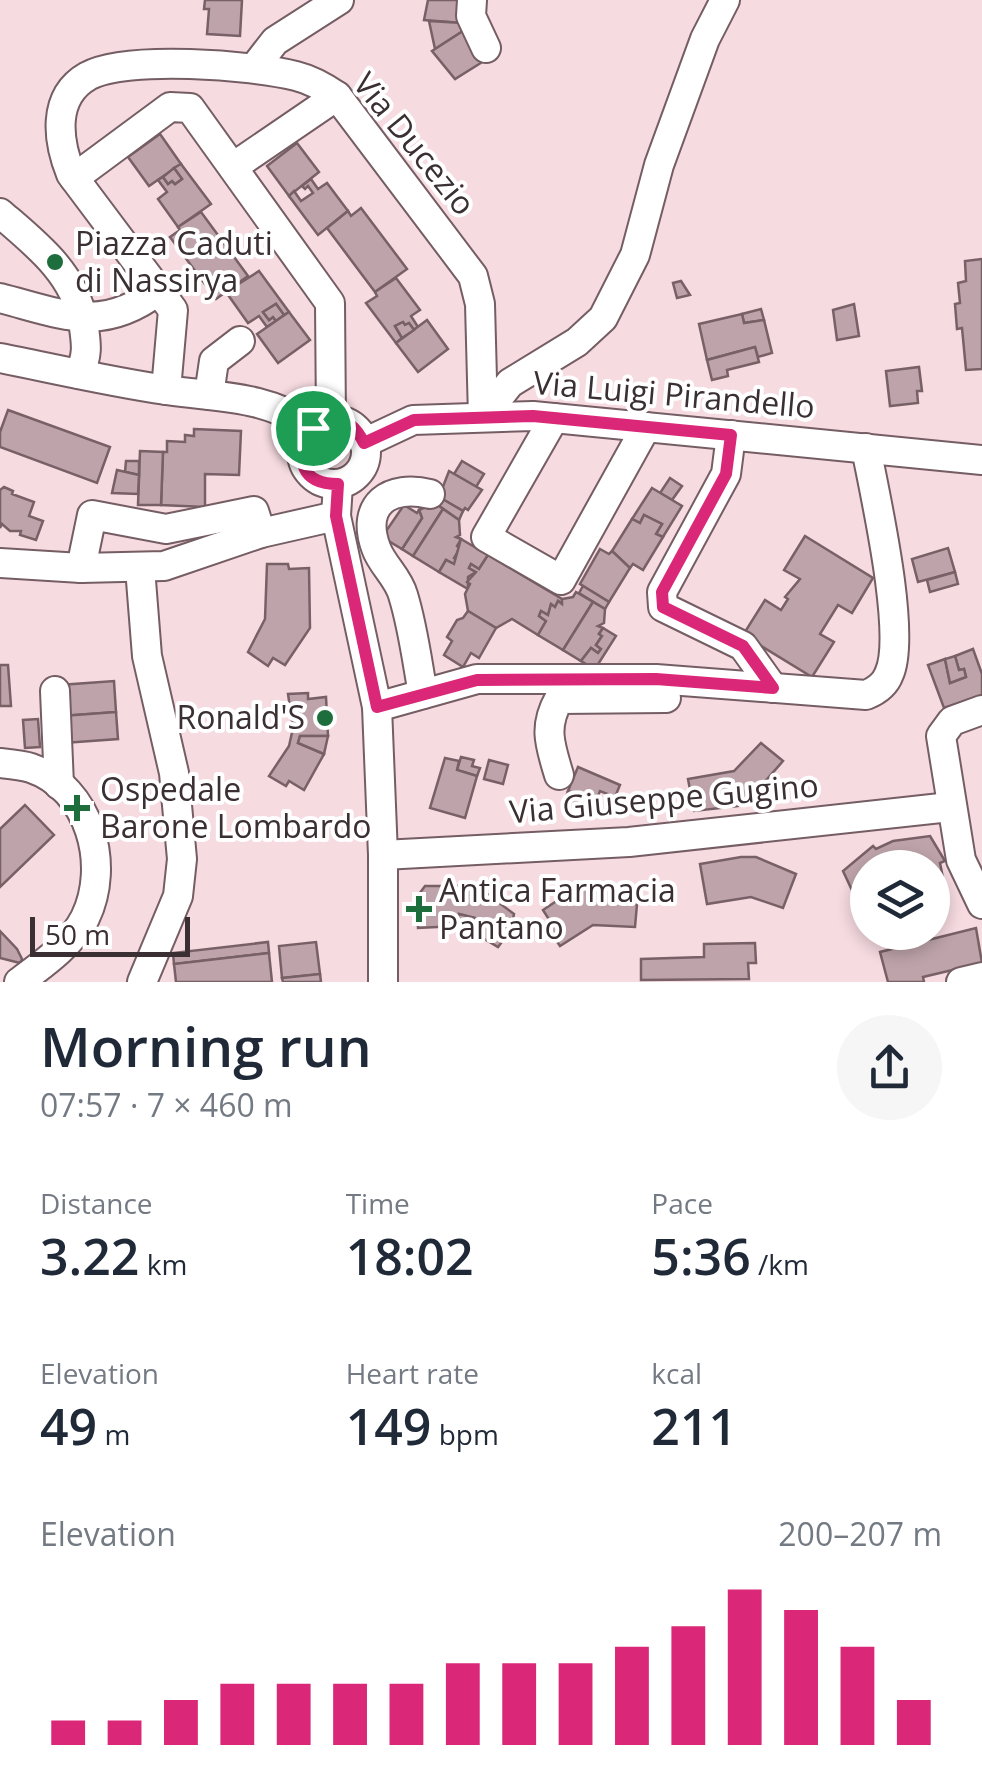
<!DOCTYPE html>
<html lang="en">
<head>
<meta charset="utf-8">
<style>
  :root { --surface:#fff; --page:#f6f6f7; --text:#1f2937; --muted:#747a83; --accent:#db2777 }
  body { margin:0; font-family:"Open Sans",sans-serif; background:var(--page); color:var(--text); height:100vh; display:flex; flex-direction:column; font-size:38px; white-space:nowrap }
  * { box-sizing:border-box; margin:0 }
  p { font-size:32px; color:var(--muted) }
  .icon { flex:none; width:55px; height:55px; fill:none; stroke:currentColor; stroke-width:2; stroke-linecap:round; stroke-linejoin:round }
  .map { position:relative; height:982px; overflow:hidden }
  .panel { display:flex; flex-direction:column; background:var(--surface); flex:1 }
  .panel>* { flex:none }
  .tools { position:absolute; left:850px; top:850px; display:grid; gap:20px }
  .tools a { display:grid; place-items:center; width:100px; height:100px; border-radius:50%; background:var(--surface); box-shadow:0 5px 15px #0003; font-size:50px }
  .scale { position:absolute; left:30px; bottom:25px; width:160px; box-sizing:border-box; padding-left:10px; border:5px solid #3a2f32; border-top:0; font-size:28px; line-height:35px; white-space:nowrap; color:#3a2f32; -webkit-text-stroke:8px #fff; paint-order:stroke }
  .pin { position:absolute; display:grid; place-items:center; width:85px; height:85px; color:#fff; margin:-42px; border:5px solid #fff; border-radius:50%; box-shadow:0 2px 10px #0007 }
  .round { display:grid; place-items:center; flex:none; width:105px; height:105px; border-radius:52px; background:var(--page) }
  .overview { display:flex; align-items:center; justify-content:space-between; height:170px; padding:0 40px }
  h1 { font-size:55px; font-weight:600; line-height:75px }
  .metrics { display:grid; grid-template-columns:repeat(3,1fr); gap:15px; height:170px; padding:10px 40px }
  .metrics div { display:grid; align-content:center }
  .metrics b { font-size:50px; font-weight:600 }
  .metrics small { font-size:28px; font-weight:400 }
  .metrics p { font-size:28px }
  .chart { height:280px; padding:20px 40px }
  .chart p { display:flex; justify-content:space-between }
  .chart svg { width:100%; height:180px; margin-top:10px; stroke:var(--accent); stroke-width:6 }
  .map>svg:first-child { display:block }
  .building { fill:#bea4aa; stroke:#776066; stroke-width:2.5 }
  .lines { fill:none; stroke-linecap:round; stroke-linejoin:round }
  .minor-casing { stroke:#745d63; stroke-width:32 }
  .minor { stroke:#fff; stroke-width:28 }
  .route-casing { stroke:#fff; stroke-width:20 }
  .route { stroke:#db2777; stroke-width:12 }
  .poi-dot { fill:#1e6d3c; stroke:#fff; stroke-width:4 }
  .labels { text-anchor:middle; stroke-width:8; stroke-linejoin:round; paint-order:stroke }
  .street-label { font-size:32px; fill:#3a2f32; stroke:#fff }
  .poi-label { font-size:32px; fill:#3a2f32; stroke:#fff; text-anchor:start }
</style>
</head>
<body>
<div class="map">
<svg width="982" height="982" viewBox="0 0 982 982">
  <rect width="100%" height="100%" fill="#f6dbe1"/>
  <g class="building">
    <polygon points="205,0 242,0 240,36 207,34 209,9 204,9"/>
    <polygon points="428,0 463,0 462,23 424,20"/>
    <polygon points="429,21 462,23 463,31 435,49"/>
    <polygon points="463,31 484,61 455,79 432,51"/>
    <polygon points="160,134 181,164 149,186 128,157"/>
    <polygon points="297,143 319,172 289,196 267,166"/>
    <polygon points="181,164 211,204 178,227 158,199 167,192 158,180 163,177 168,184 172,181 175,184 182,179 174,168"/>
    <polygon points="174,168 182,179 175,184 172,181 168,184 163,177"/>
    <polygon points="311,179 318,189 327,183 348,211 318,235 289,196 294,191 301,201 313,193 308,186 305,189 302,186"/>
    <polygon points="361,208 407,269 375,292 327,228 348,211 351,216"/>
    <polygon points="201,212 248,276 216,299 170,237 180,230 178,227"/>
    <polygon points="982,259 982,369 966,370 962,328 957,329 955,304 960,303 958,283 966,281 965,261"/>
    <polygon points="259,271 289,312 284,315 276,304 263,312 269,320 273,317 276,321 267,327 259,316 248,323 226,292"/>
    <polygon points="396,278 420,310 411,316 418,327 414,330 409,323 405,325 403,322 395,326 402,338 396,343 366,303 377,296 375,292"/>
    <polygon points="681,281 690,295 677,298 673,283"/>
    <polygon points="276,304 284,315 276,321 273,317 269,320 263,312"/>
    <polygon points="854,304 859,336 837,340 833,310"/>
    <polygon points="761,309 764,320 744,323 742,314"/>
    <polygon points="289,312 310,340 278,363 257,334"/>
    <polygon points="742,314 744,323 764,320 772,353 758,357 755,347 707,360 699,324"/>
    <polygon points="427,320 448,349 418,372 396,343"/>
    <polygon points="403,322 405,325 409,323 414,330 402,338 395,326"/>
    <polygon points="755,347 759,362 727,370 728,376 712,380 707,360"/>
    <polygon points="919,367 922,391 917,391 918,403 890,406 886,371"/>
    <polygon points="8,410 110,447 97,483 0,447 0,432"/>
    <polygon points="194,429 241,431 239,475 205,474 205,507 161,505 163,452 167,452 167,441 185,442 185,435 194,436"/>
    <polygon points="140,451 163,452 161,505 138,505"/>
    <polygon points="126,461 139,461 139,475 125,472"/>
    <polygon points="462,461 484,474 476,487 454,474"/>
    <polygon points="117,470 139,475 138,494 112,493"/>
    <polygon points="449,471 482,490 468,510 465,508 463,511 439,497"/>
    <polygon points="670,478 682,486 672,500 660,493"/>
    <polygon points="4,487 13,491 12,494 34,502 29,516 43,521 36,540 20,535 21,531 10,531 2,524 0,528 0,490"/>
    <polygon points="652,488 682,506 663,537 656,534 662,524 644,515 640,523 632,519"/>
    <polygon points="439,497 463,511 459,520 435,503"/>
    <polygon points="435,503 443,509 413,556 402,549 422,518 419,510"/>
    <polygon points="404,505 417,513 419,510 422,518 402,549 382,537"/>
    <polygon points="443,509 459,520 460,535 456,537 461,539 457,546 460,548 454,558 457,560 454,564 446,560 439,572 413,556"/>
    <polygon points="644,515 662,524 656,534 663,537 643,570 633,564 630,568 612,551 632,519 640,523"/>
    <polygon points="805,536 873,578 852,613 838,605 820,634 834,642 812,677 743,635 765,600 781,610 788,599 785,597 800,579 784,570"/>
    <polygon points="461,539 488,555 479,569 471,564 469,568 476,572 468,577 468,589 439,572 446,560 454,564"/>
    <polygon points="948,548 955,572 918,582 912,559"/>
    <polygon points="600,549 609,554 612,551 630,568 609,602 580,584"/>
    <polygon points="488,555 562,599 562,604 558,601 555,607 551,604 548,615 541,611 539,616 546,621 538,635 512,619 496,628 468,611 465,594 470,584 467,582 476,572 469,568 471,564 479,569"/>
    <polygon points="267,564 288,564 289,569 309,568 310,628 285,665 273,658 268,666 248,652 265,619"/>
    <polygon points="955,572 958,584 930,592 927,580"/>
    <polygon points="583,586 609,602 605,609 579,593"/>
    <polygon points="576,592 593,602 563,650 538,635 546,621 539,616 541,611 548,615 551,604 555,607 558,601 562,604 562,599 573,597"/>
    <polygon points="593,602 605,609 604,623 598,626 603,628 599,634 602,636 596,645 601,649 598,653 591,648 581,661 563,650"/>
    <polygon points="468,611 496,628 479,658 471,653 463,667 444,655 452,641 447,637 457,620 463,618"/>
    <polygon points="603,628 616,636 595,669 581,661 591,648 598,653 601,649 596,645 602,636 599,634"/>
    <polygon points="973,649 982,674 982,695 944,708 928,665 945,659 950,683 966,677 964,669 959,670 955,656"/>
    <polygon points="955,656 959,670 964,669 966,677 950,683 945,659"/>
    <polygon points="0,665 8,665 11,706 0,706"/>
    <polygon points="114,681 116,712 62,716 60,685"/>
    <polygon points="308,693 308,699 326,697 328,736 300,736 298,743 324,754 304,790 289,781 286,786 269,776 289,746 293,728 288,694"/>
    <polygon points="116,712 118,739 64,743 62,716"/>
    <polygon points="38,719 40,747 25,748 23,720"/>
    <polygon points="300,736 328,736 324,754 298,743"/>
    <polygon points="761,743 783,761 748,801 738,806 694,811 688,779 734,771"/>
    <polygon points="461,757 474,760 472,766 480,768 477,776 457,770"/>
    <polygon points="445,758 459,761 457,770 477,776 465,818 430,808"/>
    <polygon points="489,760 508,765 503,784 484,779"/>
    <polygon points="578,767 620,785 615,797 600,791 595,803 568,791"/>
    <polygon points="568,791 595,803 590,814 564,803"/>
    <polygon points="25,805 54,835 0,887 0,829"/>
    <polygon points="930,836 945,861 940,863 943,878 932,879 932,868 868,868 868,897 858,903 843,871 873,846 876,849 893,841"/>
    <polygon points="741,857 756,857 796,874 783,908 751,897 707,904 700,864"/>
    <polygon points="593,885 632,887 631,904 637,904 635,927 593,925 560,946 547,927 552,924 543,910 576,888"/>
    <polygon points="425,886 465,886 482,890 514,914 511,930 498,947 468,929 475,918 459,914 457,926 418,928 417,897"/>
    <polygon points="459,914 475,918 468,929 457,926"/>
    <polygon points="976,928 982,963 923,977 924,982 888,982 880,952"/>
    <polygon points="0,931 17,949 22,959 20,963 0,958"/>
    <polygon points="268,942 269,953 174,964 173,953"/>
    <polygon points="316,942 320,974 282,978 279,946"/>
    <polygon points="755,943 756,963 748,963 749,979 641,980 641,959 704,957 704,944"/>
    <polygon points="269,953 272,982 176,982 174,964"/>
    <polygon points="320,974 321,982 283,982 282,978"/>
  </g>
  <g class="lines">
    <defs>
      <g id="minor">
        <polyline points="472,0 471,16 486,48"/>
        <polyline points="254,68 275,41 339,0"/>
        <polyline points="233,167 337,96"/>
        <polyline points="74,178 170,107 190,108 330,303 331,421"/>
        <path d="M 0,213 C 36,244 74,273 83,321 C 86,342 89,354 79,374"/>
        <path d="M 0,298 C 62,314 102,334 159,290"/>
        <path d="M 0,358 C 55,369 111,382 166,390 C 224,398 262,395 313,427"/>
        <path d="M 166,390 L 173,310 L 71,174 C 58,142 51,97 88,76 C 127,55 252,65 296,76 C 312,80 324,87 337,96 L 473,276 L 480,304 L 483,417"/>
        <polyline points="209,395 214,361 240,341"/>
        <polyline points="483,417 510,383 577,342 603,318 635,255 659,165 705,39 725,0"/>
        <polyline points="554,418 486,537 561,580 646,427"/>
        <circle cx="334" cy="452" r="32"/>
        <polyline points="731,435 726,474 662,592 663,607 743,646 773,688"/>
        <polyline points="364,443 413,420 533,416 982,460"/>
        <polyline points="338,484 336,516 377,707 383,855 383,982"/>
        <polyline points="0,563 81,568 164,566 261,533 336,516"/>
        <polyline points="81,568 92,515 166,529 254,511 261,533"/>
        <polyline points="140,568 147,656 174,773 182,859 178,896 142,982"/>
        <polyline points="55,691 59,785"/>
        <path d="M 423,694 C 417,661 413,627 403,595 C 398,577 382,565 376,548 C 360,504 390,484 430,494"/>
        <path d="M 377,707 L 477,679 L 656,679 L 866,695 C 876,691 885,685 889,674 C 907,635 875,495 866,448"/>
        <polyline points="982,710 952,721 941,736 961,860 982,904"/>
        <path d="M 0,763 C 10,764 22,765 31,768 C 90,788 111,865 85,918 C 72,944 42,965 19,982"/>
        <path d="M 559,775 C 550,745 543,727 559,699 L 666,698"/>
        <polyline points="383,855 629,842 950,807"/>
        <polyline points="961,982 982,977"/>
      </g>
    </defs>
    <use href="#minor" class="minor-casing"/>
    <use href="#minor" class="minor"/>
  </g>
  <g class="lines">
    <defs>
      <path id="route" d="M 533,416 L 731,435 L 726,474 L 662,592 L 663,607 L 743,646 L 773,688 L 656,679 L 477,680 L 377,707 L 336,516 L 338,484 C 260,484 329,372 364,443 L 414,420 Z"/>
    </defs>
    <use href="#route" class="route-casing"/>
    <use href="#route" class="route"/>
  </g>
  <g class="poi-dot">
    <circle cx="55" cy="262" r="10"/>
    <circle cx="325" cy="718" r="10"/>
    <path d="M72 793h10v10h10v10h-10v10h-10v-10h-10v-10h10z"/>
    <path d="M414 894h10v10h10v10h-10v10h-10v-10h-10v-10h10z"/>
  </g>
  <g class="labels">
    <g class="street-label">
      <text transform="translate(414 144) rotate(51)" y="11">Via Ducezio</text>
      <text transform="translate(674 395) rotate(5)" y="11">Via Luigi Pirandello</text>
      <text transform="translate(664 799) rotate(-5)" y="11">Via Giuseppe Gugino</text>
    </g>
    <g class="poi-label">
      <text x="75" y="255">Piazza Caduti<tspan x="75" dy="37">di Nassirya</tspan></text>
      <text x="305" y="729" text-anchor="end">Ronald'S</text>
      <text x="100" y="801">Ospedale<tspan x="100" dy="37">Barone Lombardo</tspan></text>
      <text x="439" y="902">Antica Farmacia<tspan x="439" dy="37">Pantano</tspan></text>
    </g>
  </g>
</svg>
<div class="tools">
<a><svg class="icon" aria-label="layers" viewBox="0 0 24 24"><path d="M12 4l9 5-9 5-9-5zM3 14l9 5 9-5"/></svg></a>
</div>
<div class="scale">50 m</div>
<div class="pin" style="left:313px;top:428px;background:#1e9e55"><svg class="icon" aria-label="arrive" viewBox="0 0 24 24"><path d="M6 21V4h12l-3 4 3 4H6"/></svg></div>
</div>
<section class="panel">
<div class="overview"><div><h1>Morning run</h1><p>07:57 · 7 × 460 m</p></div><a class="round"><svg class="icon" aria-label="share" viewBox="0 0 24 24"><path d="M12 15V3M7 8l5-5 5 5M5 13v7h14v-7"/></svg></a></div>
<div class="metrics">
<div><p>Distance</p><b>3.22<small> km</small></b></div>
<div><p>Time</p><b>18:02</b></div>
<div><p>Pace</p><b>5:36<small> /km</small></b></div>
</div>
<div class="metrics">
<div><p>Elevation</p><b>49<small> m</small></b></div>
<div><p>Heart rate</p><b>149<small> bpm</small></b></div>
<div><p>kcal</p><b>211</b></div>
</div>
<div class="chart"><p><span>Elevation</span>200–207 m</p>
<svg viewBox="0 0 160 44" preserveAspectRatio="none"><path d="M5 44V38M15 44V38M25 44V33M35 44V29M45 44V29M55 44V29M65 44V29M75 44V24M85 44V24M95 44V24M105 44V20M115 44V15M125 44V6M135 44V11M145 44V20M155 44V33"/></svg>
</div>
</section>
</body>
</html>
